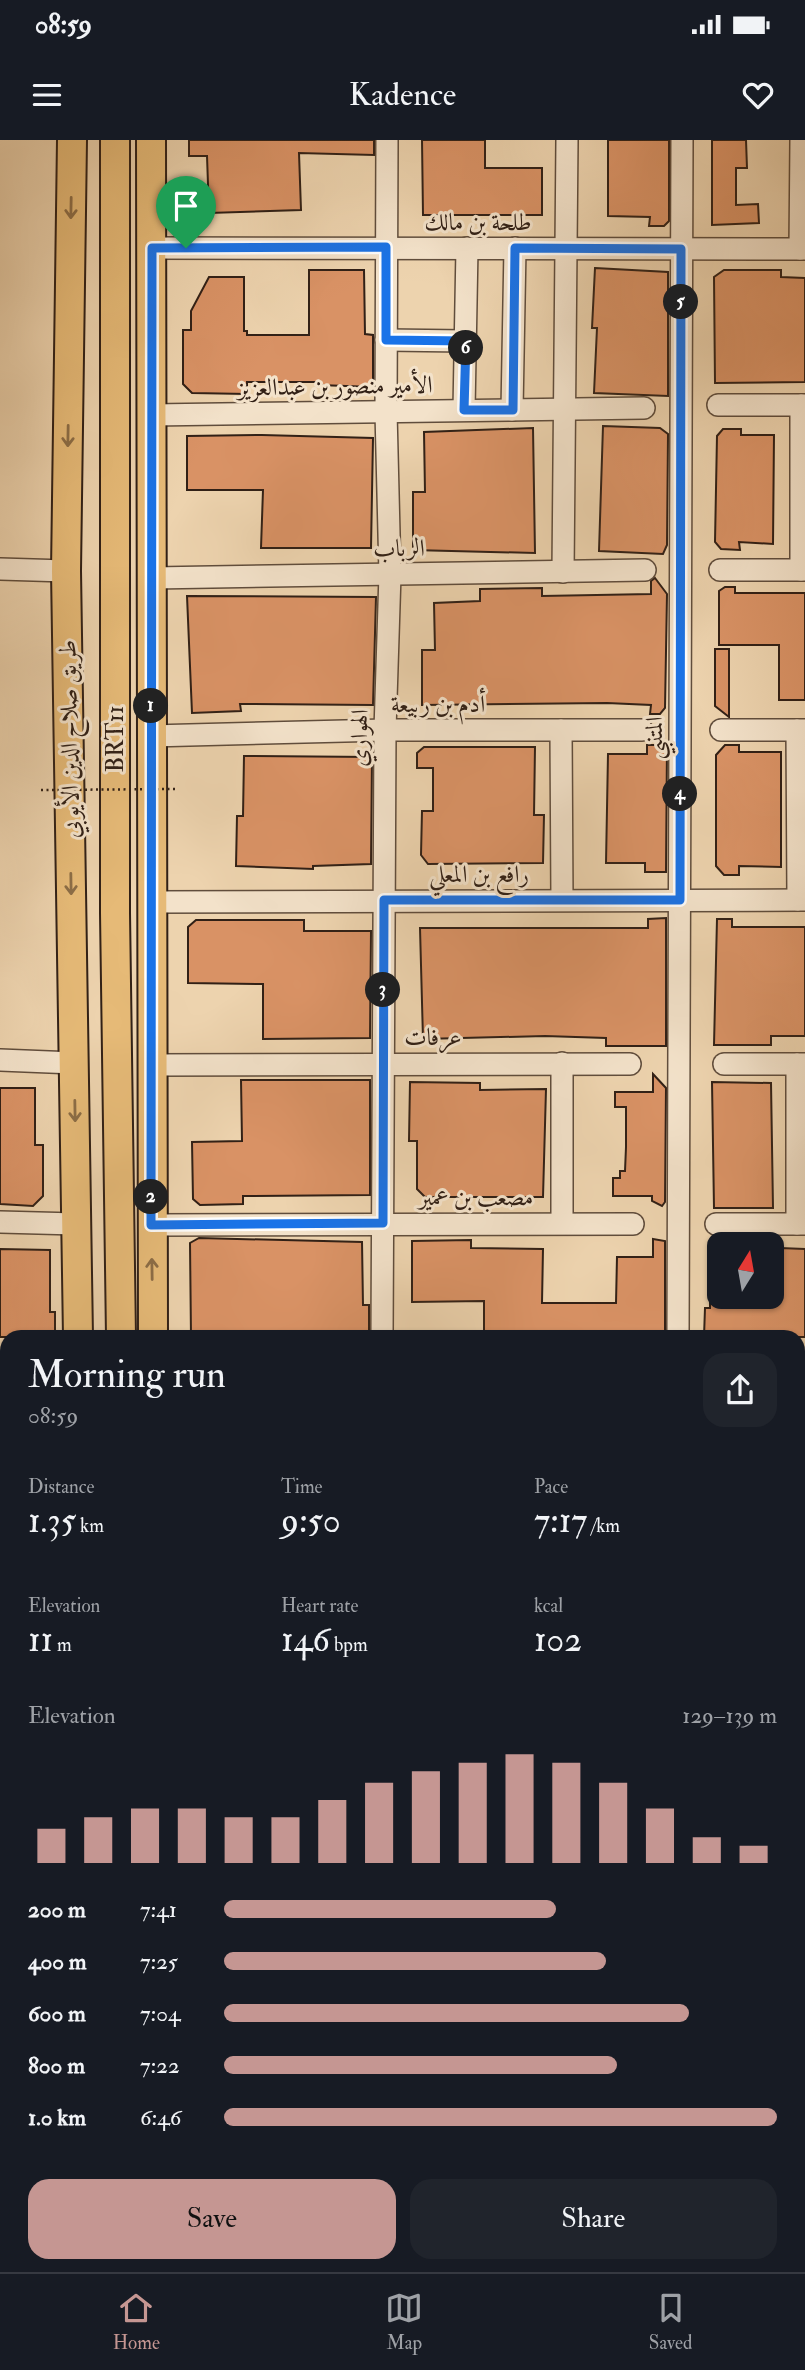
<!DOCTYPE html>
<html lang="en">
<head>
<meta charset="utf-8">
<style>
  :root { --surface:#171b24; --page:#20242c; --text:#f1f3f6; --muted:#9ea1a6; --line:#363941; --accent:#c59692 }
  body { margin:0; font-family:"IM FELL Double Pica",Amiri,serif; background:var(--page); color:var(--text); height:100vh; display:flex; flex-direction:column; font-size:26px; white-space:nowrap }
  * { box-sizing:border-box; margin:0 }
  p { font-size:23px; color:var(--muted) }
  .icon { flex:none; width:38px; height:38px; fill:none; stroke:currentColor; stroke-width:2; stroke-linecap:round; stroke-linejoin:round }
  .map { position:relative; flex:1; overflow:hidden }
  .details { position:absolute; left:0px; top:1190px; width:805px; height:943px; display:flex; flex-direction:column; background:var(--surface); border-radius:21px 21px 0 0; box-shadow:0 2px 5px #0004 }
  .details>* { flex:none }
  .needle { width:46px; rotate:11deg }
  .fabs { position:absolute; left:707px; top:1092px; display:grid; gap:14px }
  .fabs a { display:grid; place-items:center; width:77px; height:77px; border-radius:14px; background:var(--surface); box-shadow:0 2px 5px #0004; font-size:35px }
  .pin { position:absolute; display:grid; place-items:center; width:60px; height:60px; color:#fff; margin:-72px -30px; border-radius:50% 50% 50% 0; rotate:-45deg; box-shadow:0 0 7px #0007 }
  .pin .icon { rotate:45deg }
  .km { position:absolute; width:35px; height:35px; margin:-18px; border-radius:50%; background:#222; color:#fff; font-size:19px; line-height:35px; text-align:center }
  .round { display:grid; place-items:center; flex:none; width:74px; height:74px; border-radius:21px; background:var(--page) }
  .head { display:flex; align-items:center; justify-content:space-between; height:119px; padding:0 28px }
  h1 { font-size:38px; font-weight:600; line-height:52px }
  .metrics { display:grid; grid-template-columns:repeat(3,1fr); gap:10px; height:119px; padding:7px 28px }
  .metrics div { display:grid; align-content:center }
  .metrics b { font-size:35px; font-weight:600 }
  .metrics small { font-size:19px; font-weight:400 }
  .metrics p { font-size:19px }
  .chart { height:196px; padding:14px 28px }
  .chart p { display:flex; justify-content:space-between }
  .chart svg { width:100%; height:126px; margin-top:7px; stroke:var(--accent); stroke-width:6 }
  .button { display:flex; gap:14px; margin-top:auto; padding:14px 28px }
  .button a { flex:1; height:80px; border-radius:21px; background:var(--accent); color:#111; font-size:28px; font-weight:600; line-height:80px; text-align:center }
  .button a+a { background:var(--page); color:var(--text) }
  ul { padding:0 28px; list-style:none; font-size:23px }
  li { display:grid; grid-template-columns:112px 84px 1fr; align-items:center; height:52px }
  li i { height:18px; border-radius:9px; background:var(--accent) }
  .status { display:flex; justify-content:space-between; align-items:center; height:49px; padding:0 35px; background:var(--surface); direction:ltr }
  .status svg { height:19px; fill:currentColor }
  header { display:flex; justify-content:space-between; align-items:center; height:91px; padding:0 28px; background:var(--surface); font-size:32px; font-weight:600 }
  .dock { display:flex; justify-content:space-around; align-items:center; height:98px; border-top:2px solid var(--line); background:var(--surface); font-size:19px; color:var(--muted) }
  .dock a { display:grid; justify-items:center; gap:4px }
  .dock .selected { color:var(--accent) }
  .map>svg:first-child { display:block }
  .building { fill:#d99265; stroke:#312016; stroke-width:2 }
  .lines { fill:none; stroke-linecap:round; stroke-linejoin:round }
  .minor-casing { stroke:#604d3c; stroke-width:24 }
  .major-casing { stroke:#312016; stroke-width:32 }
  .minor { stroke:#f3e2ca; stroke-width:21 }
  .major { stroke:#e6ba77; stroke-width:28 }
  .path-bridge { stroke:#312016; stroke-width:2.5; stroke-dasharray:2 3.5; stroke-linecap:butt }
  .oneway { stroke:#8c6d46 }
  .route-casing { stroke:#fff; stroke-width:14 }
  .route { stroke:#1a73e8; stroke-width:9 }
  .labels { text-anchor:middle; stroke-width:6; stroke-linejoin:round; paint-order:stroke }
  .street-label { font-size:24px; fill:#312016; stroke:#f3e2ca }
</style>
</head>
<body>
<div class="status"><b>08:59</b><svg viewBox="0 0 49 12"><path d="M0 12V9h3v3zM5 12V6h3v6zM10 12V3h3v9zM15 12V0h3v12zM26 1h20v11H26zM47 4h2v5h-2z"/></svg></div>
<header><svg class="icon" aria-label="menu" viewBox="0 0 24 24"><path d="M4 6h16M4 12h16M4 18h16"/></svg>Kadence<svg class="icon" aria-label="heart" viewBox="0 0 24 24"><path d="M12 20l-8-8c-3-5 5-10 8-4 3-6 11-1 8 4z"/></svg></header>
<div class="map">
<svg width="805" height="2132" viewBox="0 0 805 2132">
  <rect width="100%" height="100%" fill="#edd3ae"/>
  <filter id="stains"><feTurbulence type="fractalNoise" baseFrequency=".00286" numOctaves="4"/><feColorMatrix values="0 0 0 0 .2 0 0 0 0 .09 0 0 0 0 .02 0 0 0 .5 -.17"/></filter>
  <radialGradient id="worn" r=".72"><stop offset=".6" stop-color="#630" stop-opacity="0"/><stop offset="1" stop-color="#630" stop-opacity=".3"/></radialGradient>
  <g class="building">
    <polygon points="189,0 374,0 374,15 299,13 301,70 209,73 207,16 189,16"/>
    <polygon points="422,0 485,0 485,28 542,28 542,75 423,75"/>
    <polygon points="608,0 669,0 669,81 664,86 649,86 650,77 608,76"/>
    <polygon points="712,0 746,0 747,28 736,28 736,65 758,64 759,83 712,85"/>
    <polygon points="595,128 668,132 668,256 594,253 597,188 592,188"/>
    <polygon points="309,130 364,130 365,194 373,195 373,247 319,245 319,242 247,242 247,254 192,253 183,244 183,190 191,190 191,171 209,137 244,137 244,191 247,191 247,195 309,195"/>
    <polygon points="724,130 781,130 781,137 805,138 805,242 715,243 714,137"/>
    <polygon points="603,286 660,288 668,294 667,405 663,414 599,411"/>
    <polygon points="533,288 535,413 413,410 413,352 425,352 424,292"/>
    <polygon points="723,289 741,289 741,295 774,295 773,404 739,402 740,410 721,409 715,402 717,296"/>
    <polygon points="262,295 373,298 371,408 261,408 263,350 187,350 187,296"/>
    <polygon points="655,438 667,454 665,568 660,574 650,574 651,565 607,563 422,565 422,510 435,510 434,463 480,461 480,449 542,448 542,456 651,454 651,441"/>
    <polygon points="725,447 735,447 735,453 805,453 805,560 779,560 779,505 719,505 719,451"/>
    <polygon points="187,456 376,457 373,565 240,564 241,571 192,573"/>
    <polygon points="715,509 729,509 729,577 715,566"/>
    <polygon points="647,605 667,605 666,732 645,732 645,723 606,723 608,614 647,614"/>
    <polygon points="725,605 739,605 739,612 781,612 781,727 739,726 739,735 724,735 716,726 716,615"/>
    <polygon points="424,607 535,607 534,675 544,675 543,723 428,724 421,715 422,671 433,671 433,628 417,628 417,613"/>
    <polygon points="244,616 372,617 371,724 313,726 313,729 236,726 237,676 243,676"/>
    <polygon points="666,778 666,906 606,906 606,898 545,896 423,899 420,788 648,788 648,779"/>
    <polygon points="717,779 732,779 732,787 805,787 805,896 771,896 771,905 714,905"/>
    <polygon points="196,780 304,780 304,791 371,791 370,898 263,899 263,844 188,843 188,787"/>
    <polygon points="653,934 666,948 665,1062 662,1066 652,1061 652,1056 613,1056 613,1038 620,1038 620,1031 625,1031 626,1007 626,967 615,967 615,952 653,952"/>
    <polygon points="241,940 370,940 370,1055 243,1056 243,1064 200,1065 193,1059 192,1002 242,1001"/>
    <polygon points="410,942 480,943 480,950 546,949 543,1057 425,1057 417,1049 417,1001 409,1001"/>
    <polygon points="712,942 771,943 773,1068 714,1068"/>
    <polygon points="0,948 35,948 35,1005 43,1005 43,1056 33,1066 0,1064"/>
    <polygon points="199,1098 362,1102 363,1165 369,1165 369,1197 191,1197 190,1103"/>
    <polygon points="653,1099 665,1101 665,1197 484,1197 484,1161 412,1162 412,1101 471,1100 471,1108 543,1109 542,1163 616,1163 617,1117 653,1117"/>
    <polygon points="780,1108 805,1109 805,1197 704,1197 705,1168 710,1168 710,1157 779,1157"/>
    <polygon points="0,1109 50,1110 50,1172 55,1172 55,1197 0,1197"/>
  </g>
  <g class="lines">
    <defs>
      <g id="minor">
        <polyline points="152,108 805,109"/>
        <polyline points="800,109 801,0"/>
        <polyline points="386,200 466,201"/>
        <polyline points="718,265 805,265"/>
        <polyline points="801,265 801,430"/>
        <polyline points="464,270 467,108"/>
        <polyline points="512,270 515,108"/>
        <polyline points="152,275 644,268"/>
        <polyline points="0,429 66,431"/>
        <polyline points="720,430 805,430"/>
        <polyline points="563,432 567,0"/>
        <polyline points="153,438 645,430"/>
        <polyline points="561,590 562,760"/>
        <polyline points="721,590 805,590"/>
        <polyline points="797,590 798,760"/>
        <polyline points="151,596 385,590 642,590"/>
        <polyline points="152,762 805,760"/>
        <polyline points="0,920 74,923"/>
        <polyline points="724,924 805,924"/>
        <polyline points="797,924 797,1084"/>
        <polyline points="151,925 630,924"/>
        <polyline points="0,1082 76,1084"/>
        <polyline points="562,1083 562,923"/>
        <polyline points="716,1084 805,1084"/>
        <polyline points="151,1085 633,1084"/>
        <polyline points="382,1197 385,590 390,434 386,272 387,0"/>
        <polyline points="678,1197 682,0"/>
        <polyline points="0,1243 7,1243"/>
        <polyline points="798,1246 805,1246"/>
        <polyline points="798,1403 805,1403"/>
        <polyline points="0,1432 7,1436"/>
        <polyline points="0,1494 7,1482"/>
        <polyline points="798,1568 805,1587"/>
        <polyline points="798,1643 805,1641"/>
        <polyline points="798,1741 805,1759"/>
        <polyline points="0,1792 7,1789"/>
        <polyline points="798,1816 805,1814"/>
        <polyline points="0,1962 7,1959"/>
        <polyline points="798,1989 805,1986"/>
        <polyline points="0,2082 7,2099"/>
        <polyline points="18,2126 20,2132"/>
        <polyline points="741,2126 743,2132"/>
        <polyline points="429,2132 444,2126"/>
      </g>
      <g id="major">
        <polyline points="72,0 66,431 78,1197"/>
        <polyline points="115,0 115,773 121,1197"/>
        <polyline points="151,0 153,1197"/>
        <polyline points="798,1511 805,1511"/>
        <polyline points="798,1539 805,1539"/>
        <polyline points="0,1573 7,1563"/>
        <polyline points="0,1611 7,1604"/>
        <polyline points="333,2126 335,2132"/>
        <polyline points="374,2126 376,2132"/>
        <polyline points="405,2126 407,2132"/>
      </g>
    </defs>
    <use href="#minor" class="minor-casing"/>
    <use href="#major" class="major-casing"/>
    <use href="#minor" class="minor"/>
    <use href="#major" class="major"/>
    <polyline class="path-bridge" points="41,650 176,649"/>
  </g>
  <defs><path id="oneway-shaft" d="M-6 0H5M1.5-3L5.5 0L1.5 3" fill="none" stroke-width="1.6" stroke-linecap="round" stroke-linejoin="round" transform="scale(1.75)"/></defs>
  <g class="oneway">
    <use href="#oneway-shaft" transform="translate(71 68) rotate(91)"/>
    <use href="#oneway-shaft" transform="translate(68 296) rotate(91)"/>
    <use href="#oneway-shaft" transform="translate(71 744) rotate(89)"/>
    <use href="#oneway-shaft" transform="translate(75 971) rotate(89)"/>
    <use href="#oneway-shaft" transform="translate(152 1129) rotate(-91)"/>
  </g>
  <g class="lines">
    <defs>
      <polygon id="route" points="386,107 386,200 466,201 464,270 513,270 515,108 681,109 680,760 384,760 383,1083 151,1085 152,108"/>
    </defs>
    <use href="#route" class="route-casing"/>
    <use href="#route" class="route"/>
  </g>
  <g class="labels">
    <g class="street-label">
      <text x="478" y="90">طلحة بن مالك</text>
      <text transform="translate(335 246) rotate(-1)" y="8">الأمير منصور بن عبدالعزيز</text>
      <text transform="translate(399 408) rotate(-1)" y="8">الرباب</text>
      <text x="438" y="572">أدم بن ربيعة</text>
      <text transform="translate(359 598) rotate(-89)" y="8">الهواري</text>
      <text transform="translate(654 598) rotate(-90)" y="8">المتنبي</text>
      <text transform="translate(69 599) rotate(-91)" y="8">طريق صلاح الدين الأيوبي</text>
      <text transform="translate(115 599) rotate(-90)" y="8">BRT11</text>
      <text x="479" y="742">رافع بن المعلي</text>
      <text x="433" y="905">عرفات</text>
      <text x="476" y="1065">مصعب بن عمير</text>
    </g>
  </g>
  <rect width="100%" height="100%" filter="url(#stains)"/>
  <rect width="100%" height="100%" fill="url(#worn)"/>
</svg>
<div class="fabs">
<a><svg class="needle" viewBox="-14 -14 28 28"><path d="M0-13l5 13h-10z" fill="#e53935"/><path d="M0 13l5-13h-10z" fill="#9ea1a6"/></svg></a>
</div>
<div class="pin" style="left:186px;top:108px;background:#1e9e55"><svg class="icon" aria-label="arrive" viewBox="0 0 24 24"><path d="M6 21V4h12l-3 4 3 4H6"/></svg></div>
<b class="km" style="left:151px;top:566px">1</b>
<b class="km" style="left:151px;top:1057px">2</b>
<b class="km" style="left:383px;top:850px">3</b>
<b class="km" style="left:680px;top:654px">4</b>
<b class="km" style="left:681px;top:162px">5</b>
<b class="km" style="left:466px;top:208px">6</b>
<section class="details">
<div class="head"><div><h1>Morning run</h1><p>08:59</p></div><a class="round"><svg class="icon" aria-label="share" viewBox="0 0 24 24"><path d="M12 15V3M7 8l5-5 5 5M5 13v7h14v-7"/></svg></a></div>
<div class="metrics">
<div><p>Distance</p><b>1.35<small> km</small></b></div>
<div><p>Time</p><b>9:50</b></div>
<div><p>Pace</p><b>7:17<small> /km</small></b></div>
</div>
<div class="metrics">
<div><p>Elevation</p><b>11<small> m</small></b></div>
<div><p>Heart rate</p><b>146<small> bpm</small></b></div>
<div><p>kcal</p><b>102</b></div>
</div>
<div class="chart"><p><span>Elevation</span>129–139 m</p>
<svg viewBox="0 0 160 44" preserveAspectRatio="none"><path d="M5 44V32M15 44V28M25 44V25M35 44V25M45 44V28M55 44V28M65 44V22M75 44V16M85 44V12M95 44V9M105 44V6M115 44V9M125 44V16M135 44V25M145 44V35M155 44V38"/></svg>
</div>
<ul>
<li><b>200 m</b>7:41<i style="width:60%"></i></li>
<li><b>400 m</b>7:25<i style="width:69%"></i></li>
<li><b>600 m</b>7:04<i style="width:84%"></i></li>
<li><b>800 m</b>7:22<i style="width:71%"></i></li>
<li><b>1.0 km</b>6:46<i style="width:100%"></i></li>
</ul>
<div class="button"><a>Save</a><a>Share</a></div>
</section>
</div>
<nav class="dock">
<a class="selected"><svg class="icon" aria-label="home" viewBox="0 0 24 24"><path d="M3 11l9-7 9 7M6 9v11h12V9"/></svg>Home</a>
<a><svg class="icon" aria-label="map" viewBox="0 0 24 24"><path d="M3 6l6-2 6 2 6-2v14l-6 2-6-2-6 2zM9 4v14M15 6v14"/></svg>Map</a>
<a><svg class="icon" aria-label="saved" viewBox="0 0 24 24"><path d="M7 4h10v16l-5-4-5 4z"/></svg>Saved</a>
</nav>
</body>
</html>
